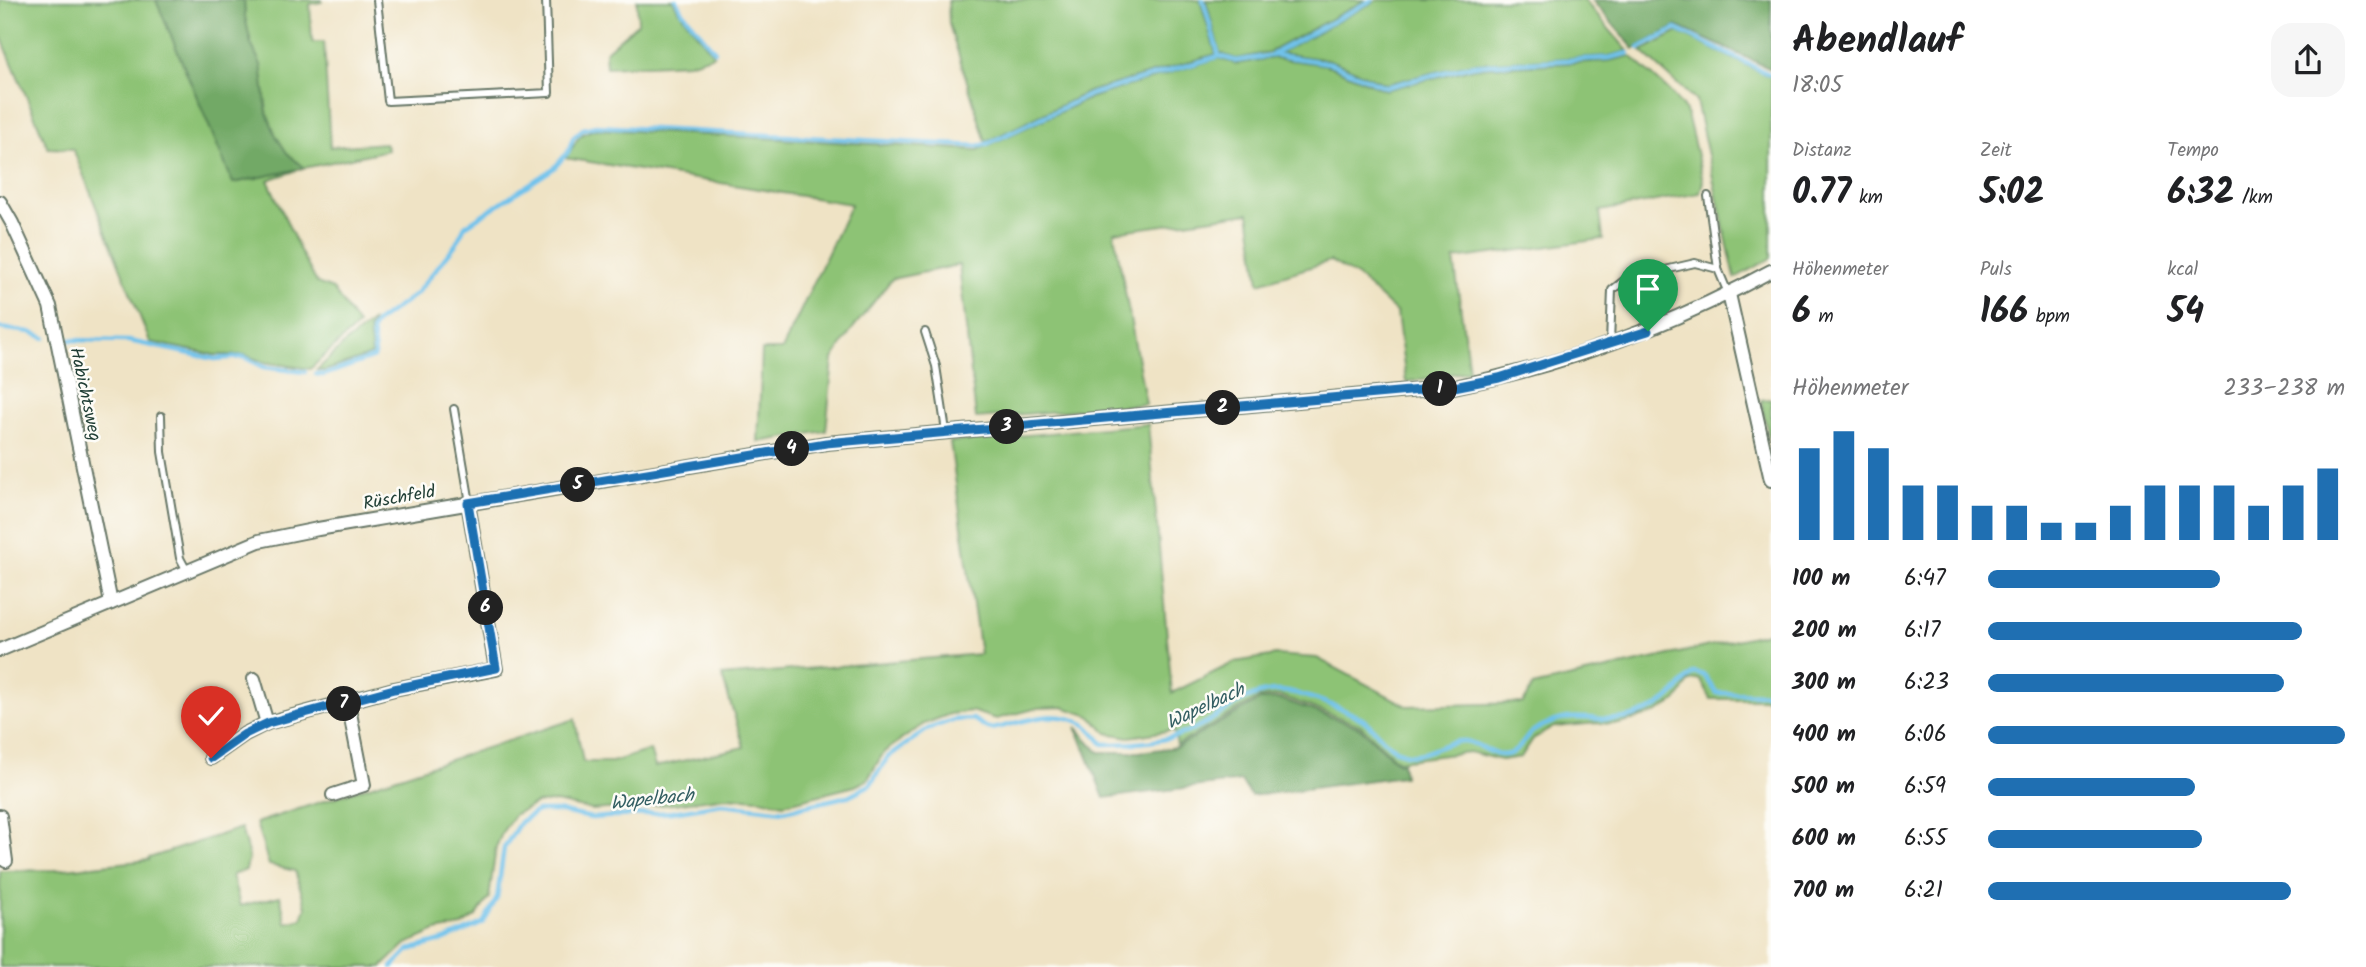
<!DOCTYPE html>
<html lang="de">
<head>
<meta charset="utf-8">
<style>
  :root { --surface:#fff; --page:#f6f6f6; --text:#202124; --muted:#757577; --accent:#1f6fb2 }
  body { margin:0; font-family:Kalam,sans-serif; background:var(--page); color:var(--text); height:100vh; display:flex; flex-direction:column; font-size:26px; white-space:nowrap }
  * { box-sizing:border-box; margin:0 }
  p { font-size:23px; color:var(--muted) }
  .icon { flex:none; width:38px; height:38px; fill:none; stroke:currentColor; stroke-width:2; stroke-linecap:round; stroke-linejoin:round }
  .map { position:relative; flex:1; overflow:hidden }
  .side { display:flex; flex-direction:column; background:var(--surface); width:595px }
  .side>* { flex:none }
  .pin { position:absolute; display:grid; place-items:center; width:60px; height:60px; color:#fff; margin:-72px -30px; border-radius:50% 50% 50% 0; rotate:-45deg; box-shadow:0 0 7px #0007 }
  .pin .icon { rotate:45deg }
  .km { position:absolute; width:35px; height:35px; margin:-18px; border-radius:50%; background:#222; color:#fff; font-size:19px; line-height:35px; text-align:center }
  .round { display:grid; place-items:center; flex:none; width:74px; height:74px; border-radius:21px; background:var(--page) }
  .head { display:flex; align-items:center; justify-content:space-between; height:119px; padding:0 21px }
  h1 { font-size:38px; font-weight:800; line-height:52px }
  .figures { display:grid; grid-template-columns:repeat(3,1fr); gap:10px; height:119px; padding:7px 21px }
  .figures div { display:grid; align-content:center }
  .figures b { font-size:35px; font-weight:800 }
  .figures small { font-size:19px; font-weight:400 }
  .figures p { font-size:19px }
  .chart { height:196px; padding:14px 21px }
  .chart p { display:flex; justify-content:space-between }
  .chart svg { width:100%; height:126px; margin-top:7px; stroke:var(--accent); stroke-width:6 }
  ul { padding:0 21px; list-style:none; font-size:23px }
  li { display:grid; grid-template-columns:112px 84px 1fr; align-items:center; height:52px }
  li i { height:18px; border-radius:9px; background:var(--accent) }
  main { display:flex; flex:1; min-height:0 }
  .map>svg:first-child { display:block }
  .green { fill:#8dc375; stroke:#568054; stroke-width:2 }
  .forest { fill:#72a966; stroke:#48734d; stroke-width:2 }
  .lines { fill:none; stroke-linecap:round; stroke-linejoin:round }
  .stream { stroke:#70c2ec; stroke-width:4.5 }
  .service-casing { stroke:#687767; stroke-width:10 }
  .minor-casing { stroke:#687767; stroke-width:16 }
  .service { stroke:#fff; stroke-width:6 }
  .minor { stroke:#fff; stroke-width:12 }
  .route-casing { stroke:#fff; stroke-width:14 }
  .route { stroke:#1f6fb2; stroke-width:9 }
  .labels { text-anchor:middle; stroke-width:5; stroke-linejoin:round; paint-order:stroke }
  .street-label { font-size:18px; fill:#1f3d34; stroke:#fdfcf7 }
  .water-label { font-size:19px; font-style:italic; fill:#335e62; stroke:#fdfcf7 }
</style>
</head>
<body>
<main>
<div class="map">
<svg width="1771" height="967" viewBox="0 0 1771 967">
  <rect width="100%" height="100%" fill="#fdfcf7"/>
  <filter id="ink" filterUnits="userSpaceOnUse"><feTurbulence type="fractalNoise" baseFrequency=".0143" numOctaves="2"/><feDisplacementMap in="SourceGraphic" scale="14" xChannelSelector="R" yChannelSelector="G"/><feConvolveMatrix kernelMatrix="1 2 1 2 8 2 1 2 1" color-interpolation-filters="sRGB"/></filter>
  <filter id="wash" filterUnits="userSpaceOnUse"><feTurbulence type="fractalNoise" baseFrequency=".00686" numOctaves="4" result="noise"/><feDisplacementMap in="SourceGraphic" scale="28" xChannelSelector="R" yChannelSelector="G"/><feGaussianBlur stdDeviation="1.57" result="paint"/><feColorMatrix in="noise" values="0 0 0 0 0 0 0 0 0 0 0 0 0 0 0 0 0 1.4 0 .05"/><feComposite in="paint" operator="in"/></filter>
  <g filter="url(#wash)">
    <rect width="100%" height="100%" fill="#efe3c5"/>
    <g class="green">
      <polygon points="0,0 156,0 234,183 303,168 287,153 276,136 267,113 261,65 251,44 245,17 244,0 322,0 322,2 310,4 312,42 324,42 330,147 385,143 388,150 304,168 268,180 300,251 317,283 333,289 358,325 310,369 263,362 245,355 214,355 150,342 73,149 48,148 0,34"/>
      <polygon points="637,0 673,0 679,11 714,55 689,63 606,67 605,52 638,23"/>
      <polygon points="948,0 1200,0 1216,54 1088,92 986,142 949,24"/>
      <polygon points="1206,0 1366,0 1270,52 1236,59 1220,53"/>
      <polygon points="1377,0 1584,0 1628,51 1608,56 1473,63 1386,84 1330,60 1279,53"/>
      <polygon points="1678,32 1771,77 1771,258 1735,278 1696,101 1641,51"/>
      <path d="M 1631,56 L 1669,91 L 1683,107 L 1688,118 L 1703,181 L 1700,193 L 1600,211 L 1603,239 L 1454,259 L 1469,371 L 1406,382 L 1397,313 L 1358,277 L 1330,261 L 1259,283 L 1249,213 L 1114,232 L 1146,404 L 976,418 L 959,265 L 892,279 L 850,332 L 833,359 L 826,431 L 758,442 L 762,350 L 782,350 L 851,204 L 565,158 C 578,143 573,135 596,129 L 978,150 L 1090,98 L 1218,58 L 1236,64 L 1274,58 L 1327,65 L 1385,90 L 1474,68 L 1609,61 Z"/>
      <polygon points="373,321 369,329 372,355 324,371 317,370 345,343"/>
      <polygon points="1771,399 1771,449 1761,400"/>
      <polygon points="1148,424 1172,693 1235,662 1276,655 1317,658 1407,706 1523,703 1533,686 1771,632 1771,699 1711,699 1700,679 1690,681 1676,701 1655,713 1619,724 1597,723 1554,727 1533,739 1521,757 1501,760 1469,752 1398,761 1360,725 1281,696 1259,698 1177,745 1174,730 1129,737 1107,733 1090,716 1063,707 1038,708 996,719 971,711 950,714 924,724 884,752 867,780 855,786 784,804 760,799 726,797 674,804 592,810 556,802 537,803 515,814 503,831 496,847 489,898 476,916 462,926 436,931 406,944 382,967 0,967 0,871 55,870 149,860 149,858 241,828 249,857 246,870 232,875 240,906 280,896 286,923 302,919 306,907 295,871 269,865 256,823 575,719 583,762 612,762 650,750 655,767 744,747 722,676 980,654 950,442"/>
    </g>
    <g class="forest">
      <polygon points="156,0 244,0 245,17 251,44 261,65 267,113 276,136 287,153 304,168 233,183"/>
      <polygon points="1592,0 1771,0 1771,69 1677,26 1634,49"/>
      <polygon points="1281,699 1359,727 1398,763 1402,762 1404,776 1251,796 1241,781 1104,798 1076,727 1099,752 1139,752 1177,747 1260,700"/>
    </g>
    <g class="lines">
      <g class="stream">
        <polyline points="676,0 682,11 715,51"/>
        <polyline points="1203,0 1219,56"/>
        <polyline points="1639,48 1676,29 1771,75"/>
        <polyline points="1271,55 1372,0"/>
        <polyline points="0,328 30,332 45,338"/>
        <polyline points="69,340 129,341 215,359 244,357 264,367 305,372"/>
        <polyline points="316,374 324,375 374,357 375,355 372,330 377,322 416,294 456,244 465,226 554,168 568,152 573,138 583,129 596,126 978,146 987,144 1089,95 1219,56 1236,61 1275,55 1330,63 1386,87 1473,65 1609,58 1629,53"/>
        <path d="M 392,967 L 409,950 L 445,940 L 483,923 L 497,898 L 504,848 L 520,822 L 537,811 L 557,811 L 592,818 L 672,812 L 722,804 L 784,811 L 848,796 L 870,785 L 888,757 L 928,729 L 953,720 L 973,719 L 985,727 L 992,729 C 1022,723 1054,707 1084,724 C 1091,728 1097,737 1103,744 C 1135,744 1166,743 1196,728 C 1224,715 1244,692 1277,691 C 1296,690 1345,709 1362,719 C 1376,728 1386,748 1403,753 C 1425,760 1443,740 1464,741 C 1479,742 1494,759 1509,754 C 1520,751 1524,739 1532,732 C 1538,728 1549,723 1556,721 C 1576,714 1598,721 1619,719 C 1629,718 1641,714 1650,710 C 1670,702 1678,687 1694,673 L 1704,675 L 1717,693 L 1771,694"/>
      </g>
    </g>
  </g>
  <g filter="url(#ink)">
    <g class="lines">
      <defs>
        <g id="service">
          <polyline points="377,0 388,101 549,93 546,0"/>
          <polyline points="1708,196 1718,269"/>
          <polyline points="925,332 936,366 946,431"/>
          <polyline points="1610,343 1612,290 1626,279 1695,263 1718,269 1728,293"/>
          <polyline points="454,409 470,503"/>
          <polyline points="161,416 162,452 180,558 187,571"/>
        </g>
        <g id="minor">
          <polyline points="0,202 12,223 50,306 111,603"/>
          <polyline points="1729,294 1771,480"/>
          <path d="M 0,650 L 259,541 L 318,529 L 826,443 L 1454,387 C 1564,365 1672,325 1771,271"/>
          <polyline points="254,679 267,723"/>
          <polyline points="211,758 245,734 267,723 394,689 496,669 468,503"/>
          <polyline points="333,795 364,785 348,703"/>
          <polyline points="0,816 6,861"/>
        </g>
      </defs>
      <use href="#service" class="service-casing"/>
      <use href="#minor" class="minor-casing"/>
      <use href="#service" class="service"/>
      <use href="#minor" class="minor"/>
    </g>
  </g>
  <g class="lines" filter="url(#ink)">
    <defs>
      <polyline id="route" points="211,758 245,734 268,723 394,689 496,668 468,503 826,443 1454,387 1499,378 1648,331"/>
    </defs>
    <use href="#route" class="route-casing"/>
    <use href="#route" class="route"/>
  </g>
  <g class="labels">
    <g class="street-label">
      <text transform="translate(86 394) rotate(78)" y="6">Habichtsweg</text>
      <text transform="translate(399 497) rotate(-10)" y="6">Rüschfeld</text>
    </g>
    <g class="water-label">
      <text transform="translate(1205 705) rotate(-25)" y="7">Wapelbach</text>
      <text transform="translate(652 798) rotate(-6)" y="7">Wapelbach</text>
    </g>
  </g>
</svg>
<div class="pin" style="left:1648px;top:331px;background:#1e9e55"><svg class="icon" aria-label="arrive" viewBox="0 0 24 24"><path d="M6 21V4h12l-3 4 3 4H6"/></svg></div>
<div class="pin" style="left:211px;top:758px;background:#d93025"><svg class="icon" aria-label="check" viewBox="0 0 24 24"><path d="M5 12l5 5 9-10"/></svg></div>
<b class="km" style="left:1440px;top:389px">1</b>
<b class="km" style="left:1223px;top:408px">2</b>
<b class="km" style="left:1007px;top:427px">3</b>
<b class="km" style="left:792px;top:449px">4</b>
<b class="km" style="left:578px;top:485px">5</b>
<b class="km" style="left:486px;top:608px">6</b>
<b class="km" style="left:344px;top:704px">7</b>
</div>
<section class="side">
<div class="head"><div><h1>Abendlauf</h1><p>18:05</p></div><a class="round"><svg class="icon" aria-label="share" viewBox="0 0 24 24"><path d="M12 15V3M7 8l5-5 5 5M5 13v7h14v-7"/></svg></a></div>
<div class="figures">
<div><p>Distanz</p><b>0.77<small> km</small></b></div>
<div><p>Zeit</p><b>5:02</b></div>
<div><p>Tempo</p><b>6:32<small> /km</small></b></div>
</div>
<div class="figures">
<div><p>Höhenmeter</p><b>6<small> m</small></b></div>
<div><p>Puls</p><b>166<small> bpm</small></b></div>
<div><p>kcal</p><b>54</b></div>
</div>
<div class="chart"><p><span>Höhenmeter</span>233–238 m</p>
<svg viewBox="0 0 160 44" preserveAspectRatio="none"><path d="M5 44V12M15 44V6M25 44V12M35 44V25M45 44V25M55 44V32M65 44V32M75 44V38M85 44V38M95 44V32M105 44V25M115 44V25M125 44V25M135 44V32M145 44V25M155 44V19"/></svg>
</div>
<ul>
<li><b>100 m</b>6:47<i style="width:65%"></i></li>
<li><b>200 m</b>6:17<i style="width:88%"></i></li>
<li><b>300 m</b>6:23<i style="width:83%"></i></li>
<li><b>400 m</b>6:06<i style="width:100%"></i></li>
<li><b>500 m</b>6:59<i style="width:58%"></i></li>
<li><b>600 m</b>6:55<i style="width:60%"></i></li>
<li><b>700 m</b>6:21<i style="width:85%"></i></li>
</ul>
</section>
</main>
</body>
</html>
